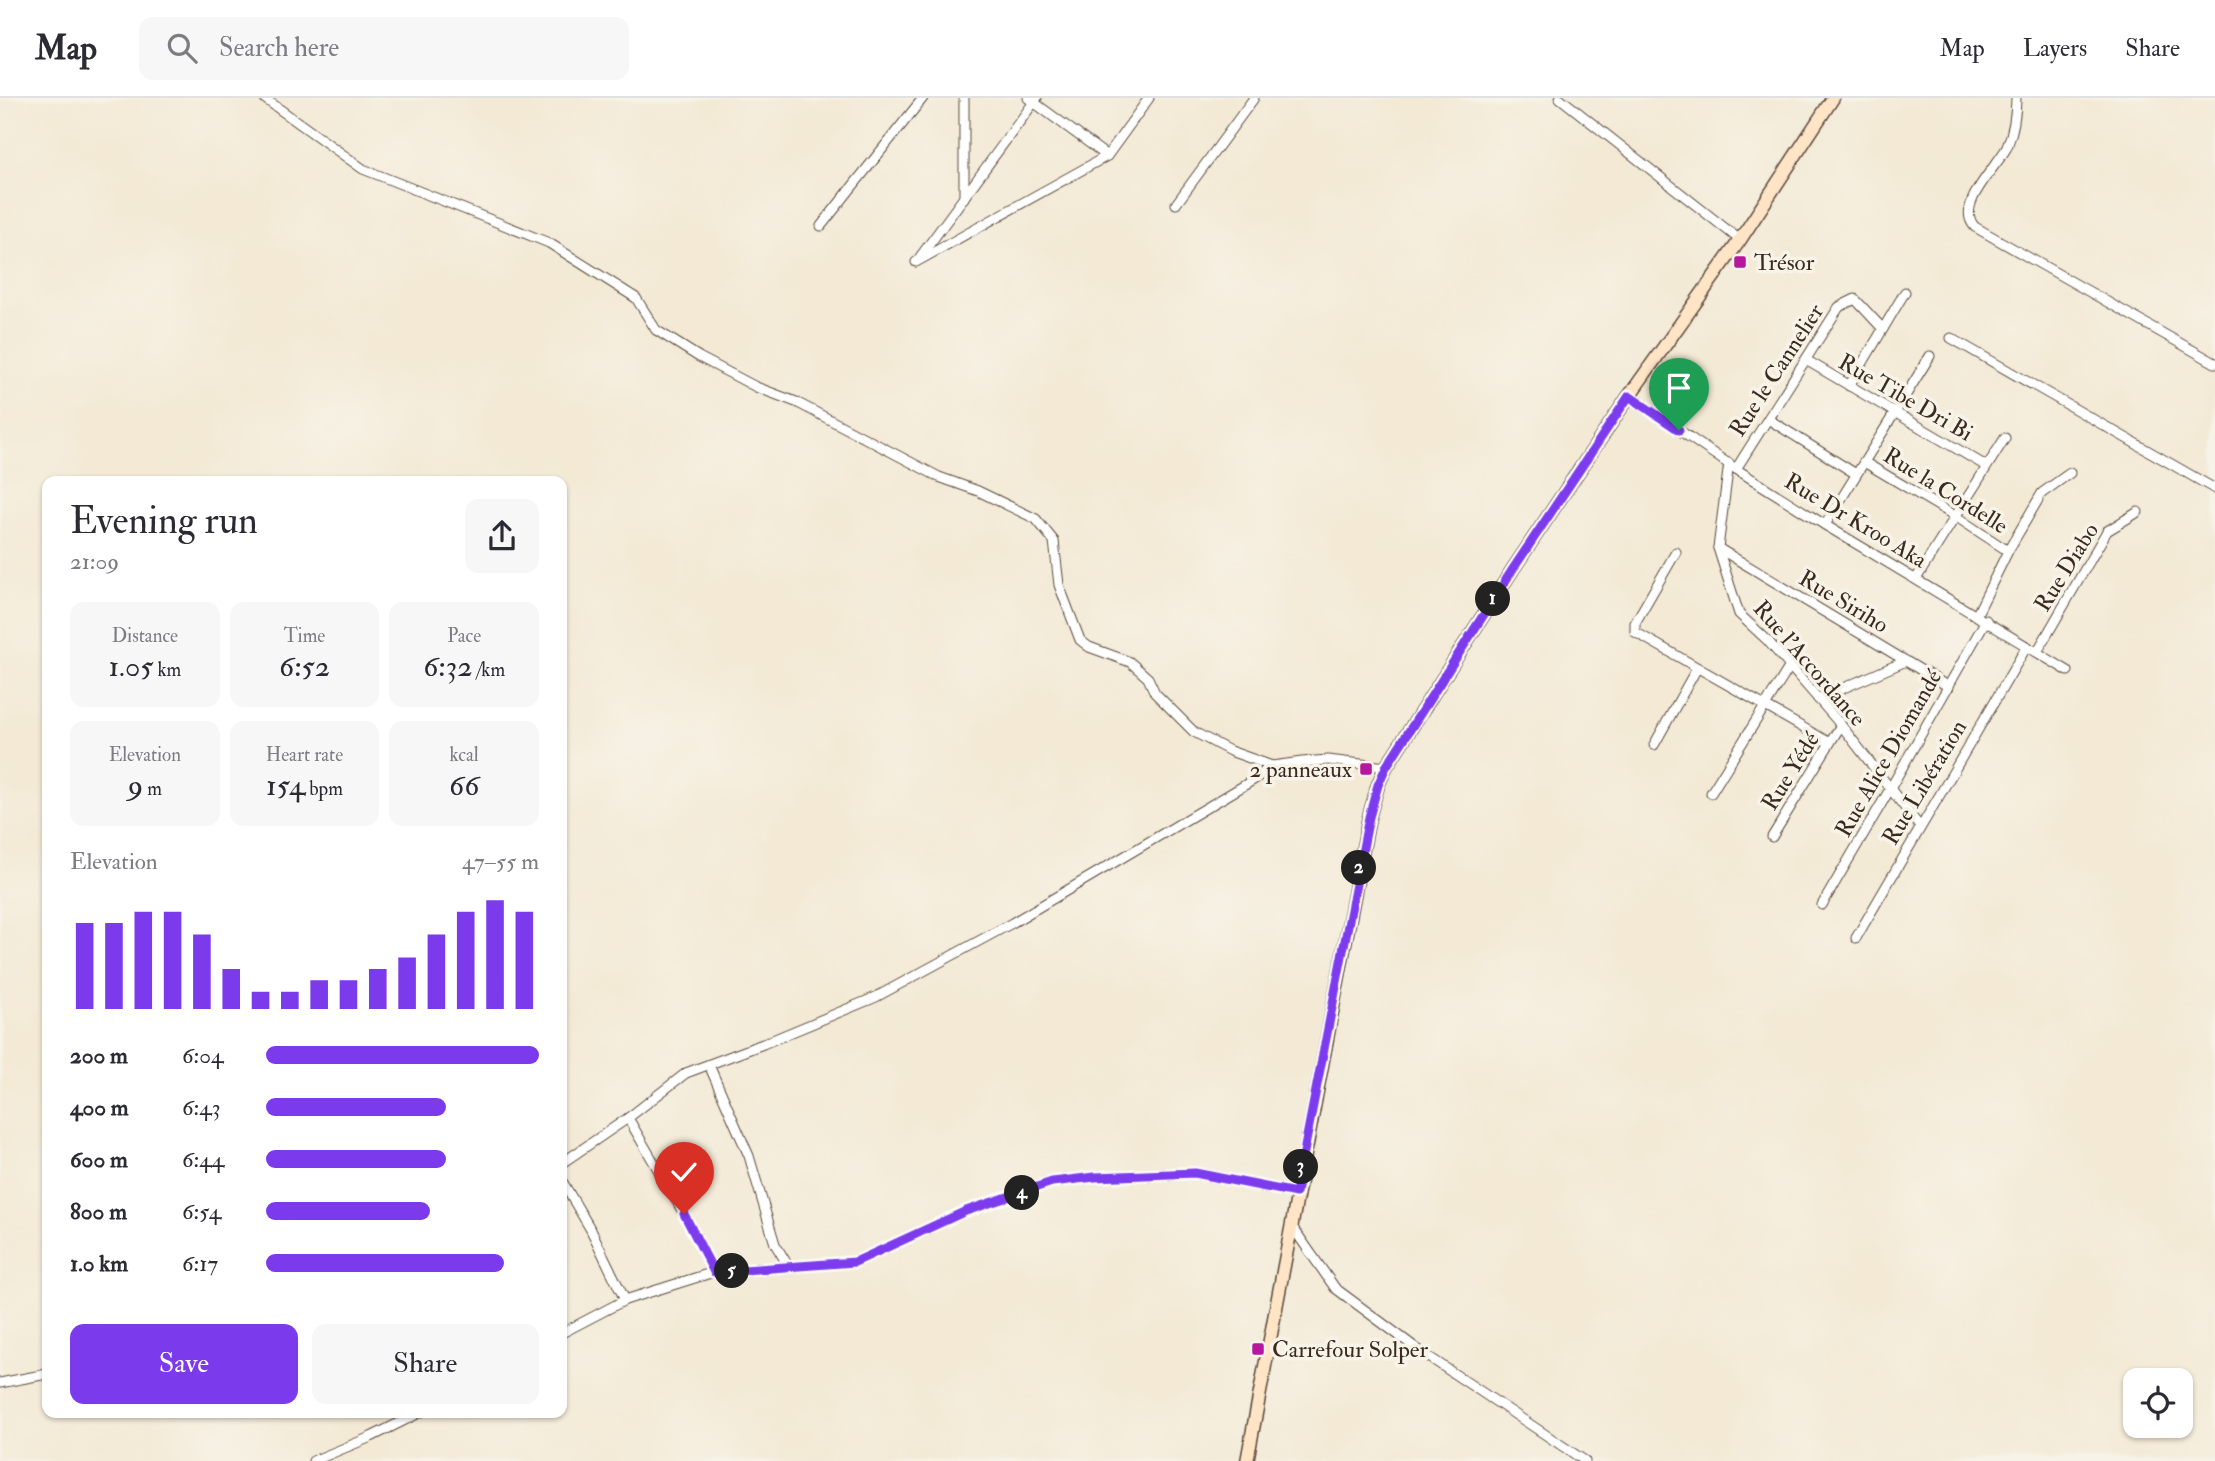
<!DOCTYPE html>
<html lang="en">
<head>
<meta charset="utf-8">
<style>
  :root { --surface:#fff; --page:#f7f7f7; --text:#2b2b33; --muted:#7c7c81; --line:#e1e1e2; --accent:#7c3aed }
  body { margin:0; font-family:"IM FELL Double Pica",serif; background:var(--page); color:var(--text); height:100vh; display:flex; flex-direction:column; font-size:26px; white-space:nowrap }
  * { box-sizing:border-box; margin:0 }
  p { font-size:23px; color:var(--muted) }
  .icon { flex:none; width:38px; height:38px; fill:none; stroke:currentColor; stroke-width:2; stroke-linecap:round; stroke-linejoin:round }
  .map { position:relative; flex:1; overflow:hidden }
  .details { position:absolute; left:42px; top:378px; width:525px; height:942px; display:flex; flex-direction:column; background:var(--surface); border-radius:14px; box-shadow:0 2px 5px #0004 }
  .details>* { flex:none }
  .controls { position:absolute; left:2123px; top:1270px; display:grid; gap:14px }
  .controls a { display:grid; place-items:center; width:70px; height:70px; border-radius:14px; background:var(--surface); box-shadow:0 2px 5px #0004; font-size:35px }
  .pin { position:absolute; display:grid; place-items:center; width:60px; height:60px; color:#fff; margin:-72px -30px; border-radius:50% 50% 50% 0; rotate:-45deg; box-shadow:0 0 7px #0007 }
  .pin .icon { rotate:45deg }
  .km { position:absolute; width:35px; height:35px; margin:-18px; border-radius:50%; background:#222; color:#fff; font-size:19px; line-height:35px; text-align:center }
  .round { display:grid; place-items:center; flex:none; width:74px; height:74px; border-radius:14px; background:var(--page) }
  .head { display:flex; align-items:center; justify-content:space-between; height:119px; padding:0 28px }
  h1 { font-size:38px; font-weight:600; line-height:52px }
  .metrics { display:grid; grid-template-columns:repeat(3,1fr); gap:10px; height:119px; padding:7px 28px }
  .metrics div { display:grid; align-content:center; border-radius:14px; background:var(--page); text-align:center }
  .metrics b { font-size:30px; font-weight:600 }
  .metrics small { font-size:19px; font-weight:400 }
  .metrics p { font-size:19px }
  .chart { height:196px; padding:14px 28px }
  .chart p { display:flex; justify-content:space-between }
  .chart svg { width:100%; height:126px; margin-top:7px; stroke:var(--accent); stroke-width:6 }
  .button { display:flex; gap:14px; margin-top:auto; padding:14px 28px }
  .button a { flex:1; height:80px; border-radius:14px; background:var(--accent); color:#fff; font-size:28px; font-weight:600; line-height:80px; text-align:center }
  .button a+a { background:var(--page); color:var(--text) }
  ul { padding:0 28px; list-style:none; font-size:23px }
  li { display:grid; grid-template-columns:112px 84px 1fr; align-items:center; height:52px }
  li i { height:18px; border-radius:9px; background:var(--accent) }
  header { display:flex; align-items:center; gap:42px; box-sizing:border-box; height:98px; padding:0 35px; background:var(--surface); border-bottom:2px solid var(--line) }
  header strong { font-size:33px }
  nav { display:flex; gap:38px; margin-inline-start:auto; font-size:24px }
  .search { width:490px; height:63px; background:var(--page); display:flex; align-items:center; gap:18px; box-sizing:border-box; padding:0 24px; border-radius:14px; color:var(--muted); font-size:26px }
  .map>svg:first-child { display:block }
  .lines { fill:none; stroke-linecap:round; stroke-linejoin:round }
  .street-casing { stroke:#574739; stroke-width:11 }
  .secondary-casing { stroke:#574739; stroke-width:15 }
  .street { stroke:#fff; stroke-width:9 }
  .secondary { stroke:#ffe4c6; stroke-width:12 }
  .route-casing { stroke:#fff; stroke-width:14 }
  .route { stroke:#7c3aed; stroke-width:9 }
  .poi-dot { fill:#b5179e; stroke:#f7f3e8; stroke-width:2.5 }
  .labels { text-anchor:middle; stroke-width:7; stroke-linejoin:round; paint-order:stroke }
  .poi-label { font-size:23px; fill:#3b2a1e; stroke:#f7f3e8; text-anchor:start }
  .street-label { font-size:23px; fill:#3b2a1e; stroke:#f7f3e8 }
</style>
</head>
<body>
<header>
<strong>Map</strong>
<div class="search"><svg class="icon" aria-label="search" viewBox="0 0 24 24"><circle cx="10" cy="10" r="6"/><path d="M15 15l6 6"/></svg>Search here</div>
<nav><a>Map</a><a>Layers</a><a>Share</a></nav>
</header>
<div class="map">
<svg width="2215" height="1363" viewBox="0 0 2215 1363">
  <rect width="100%" height="100%" fill="#f7f3e8"/>
  <filter id="ink" filterUnits="userSpaceOnUse"><feTurbulence type="fractalNoise" baseFrequency=".0143" numOctaves="2"/><feDisplacementMap in="SourceGraphic" scale="14" xChannelSelector="R" yChannelSelector="G"/><feConvolveMatrix kernelMatrix="1 2 1 2 8 2 1 2 1" color-interpolation-filters="sRGB"/></filter>
  <filter id="wash" filterUnits="userSpaceOnUse"><feTurbulence type="fractalNoise" baseFrequency=".00686" numOctaves="4" result="noise"/><feDisplacementMap in="SourceGraphic" scale="28" xChannelSelector="R" yChannelSelector="G"/><feGaussianBlur stdDeviation="1.57" result="paint"/><feColorMatrix in="noise" values="0 0 0 0 0 0 0 0 0 0 0 0 0 0 0 0 0 1.4 0 .05"/><feComposite in="paint" operator="in"/></filter>
  <g filter="url(#wash)">
    <rect width="100%" height="100%" fill="#f3e9d4"/>
  </g>
  <g filter="url(#ink)">
    <g class="lines">
      <defs>
        <g id="street">
          <polyline points="264,0 363,71 549,145 636,200 656,232 699,259 756,289 796,304 939,379 978,393 1036,421 1054,443 1059,487 1080,542 1089,549 1130,564 1148,580 1155,595 1194,634 1230,653 1272,668"/>
          <polyline points="1028,0 1107,58"/>
          <polyline points="1560,0 1740,142"/>
          <path d="M 2016,0 C 2016,15 2013,34 2007,49 C 1997,69 1954,108 1975,129 L 2215,265"/>
          <polyline points="964,100 964,0"/>
          <polyline points="1176,106 1254,0"/>
          <polyline points="821,128 923,0"/>
          <polyline points="920,159 1037,0"/>
          <polyline points="916,164 1107,58 1149,0"/>
          <polyline points="1951,240 2215,391"/>
          <polyline points="1806,262 1986,368"/>
          <polyline points="1849,288 1905,194"/>
          <polyline points="1629,298 1736,371 1825,427 2068,573"/>
          <polyline points="1768,321 1856,376"/>
          <polyline points="1864,364 1955,418 2008,453"/>
          <polyline points="1729,365 1718,450 1739,516 1767,542 1841,627 1920,729"/>
          <polyline points="1736,371 1839,209 1855,201 1883,231"/>
          <polyline points="1825,427 1930,258"/>
          <polyline points="1718,450 1949,589"/>
          <polyline points="1676,454 1635,525 1635,534 1830,645"/>
          <polyline points="1916,481 2005,340"/>
          <polyline points="1977,516 2008,453 2042,395 2070,375"/>
          <polyline points="2037,554 2107,433 2138,414"/>
          <polyline points="1818,601 1906,563"/>
          <polyline points="1654,647 1697,570"/>
          <polyline points="1711,695 1790,568"/>
          <polyline points="1772,739 1841,627"/>
          <polyline points="1822,807 1890,691 1986,522"/>
          <polyline points="1856,840 2027,548"/>
          <polyline points="709,967 749,1058 775,1146 789,1169"/>
          <polyline points="628,1020 684,1116 714,1174"/>
          <polyline points="562,1065 628,1020 686,975 763,946 876,899 1012,825 1255,681 1272,668 1302,664 1328,662 1386,669"/>
          <polyline points="562,1083 591,1132 625,1202"/>
          <polyline points="1291,1127 1335,1190 1420,1253 1585,1363"/>
          <polyline points="562,1235 625,1202 714,1174 855,1164 966,1113 1052,1084 1095,1079 1195,1075 1296,1095"/>
          <polyline points="0,1285 47,1276"/>
          <polyline points="313,1363 371,1339 421,1314"/>
        </g>
        <polyline id="secondary" points="1247,1363 1369,719 1378,687 1386,669 1513,471 1629,298 1740,142 1833,0"/>
      </defs>
      <use href="#street" class="street-casing"/>
      <use href="#secondary" class="secondary-casing"/>
      <use href="#street" class="street"/>
      <use href="#secondary" class="secondary"/>
    </g>
  </g>
  <g class="lines" filter="url(#ink)">
    <defs>
      <polyline id="route" points="684,1116 714,1174 855,1164 966,1113 1052,1084 1095,1079 1195,1075 1296,1095 1369,719 1378,687 1386,669 1513,471 1629,298 1679,332"/>
    </defs>
    <use href="#route" class="route-casing"/>
    <use href="#route" class="route"/>
  </g>
  <g class="poi-dot">
    <rect x="1733" y="157" width="14" height="14" rx="3.5"/>
    <rect x="1359" y="664" width="14" height="14" rx="3.5"/>
    <rect x="1251" y="1244" width="14" height="14" rx="3.5"/>
  </g>
  <g class="labels">
    <g class="poi-label">
      <text x="1754" y="172">Trésor</text>
      <text x="1352" y="679" text-anchor="end">2 panneaux</text>
      <text x="1272" y="1259">Carrefour Solper</text>
    </g>
    <g class="street-label">
      <text transform="translate(1776 272) rotate(-57)" y="8">Rue le Cannelier</text>
      <text transform="translate(1906 299) rotate(30)" y="8">Rue Tibe Dri Bi</text>
      <text transform="translate(1946 392) rotate(32)" y="8">Rue la Cordelle</text>
      <text transform="translate(1856 422) rotate(31)" y="8">Rue Dr Kroo Aka</text>
      <text transform="translate(2066 469) rotate(-58)" y="8">Rue Diabo</text>
      <text transform="translate(1844 503) rotate(31)" y="8">Rue Siriho</text>
      <text transform="translate(1810 565) rotate(49)" y="8">Rue l'Accordance</text>
      <text transform="translate(1888 655) rotate(-60)" y="8">Rue Alice Diomandé</text>
      <text transform="translate(1790 673) rotate(-58)" y="8">Rue Yédé</text>
      <text transform="translate(1924 684) rotate(-59)" y="8">Rue Libération</text>
    </g>
  </g>
</svg>
<div class="controls">
<a><svg class="icon" aria-label="locate" viewBox="0 0 24 24"><circle cx="12" cy="12" r="6"/><path d="M12 2v4M12 18v4M2 12h4M18 12h4"/></svg></a>
</div>
<div class="pin" style="left:1679px;top:332px;background:#1e9e55"><svg class="icon" aria-label="arrive" viewBox="0 0 24 24"><path d="M6 21V4h12l-3 4 3 4H6"/></svg></div>
<div class="pin" style="left:684px;top:1116px;background:#d93025"><svg class="icon" aria-label="check" viewBox="0 0 24 24"><path d="M5 12l5 5 9-10"/></svg></div>
<b class="km" style="left:1493px;top:501px">1</b>
<b class="km" style="left:1359px;top:770px">2</b>
<b class="km" style="left:1301px;top:1069px">3</b>
<b class="km" style="left:1022px;top:1095px">4</b>
<b class="km" style="left:732px;top:1173px">5</b>
<section class="details">
<div class="head"><div><h1>Evening run</h1><p>21:09</p></div><a class="round"><svg class="icon" aria-label="share" viewBox="0 0 24 24"><path d="M12 15V3M7 8l5-5 5 5M5 13v7h14v-7"/></svg></a></div>
<div class="metrics">
<div><p>Distance</p><b>1.05<small> km</small></b></div>
<div><p>Time</p><b>6:52</b></div>
<div><p>Pace</p><b>6:32<small> /km</small></b></div>
</div>
<div class="metrics">
<div><p>Elevation</p><b>9<small> m</small></b></div>
<div><p>Heart rate</p><b>154<small> bpm</small></b></div>
<div><p>kcal</p><b>66</b></div>
</div>
<div class="chart"><p><span>Elevation</span>47–55 m</p>
<svg viewBox="0 0 160 44" preserveAspectRatio="none"><path d="M5 44V14M15 44V14M25 44V10M35 44V10M45 44V18M55 44V30M65 44V38M75 44V38M85 44V34M95 44V34M105 44V30M115 44V26M125 44V18M135 44V10M145 44V6M155 44V10"/></svg>
</div>
<ul>
<li><b>200 m</b>6:04<i style="width:100%"></i></li>
<li><b>400 m</b>6:43<i style="width:66%"></i></li>
<li><b>600 m</b>6:44<i style="width:66%"></i></li>
<li><b>800 m</b>6:54<i style="width:60%"></i></li>
<li><b>1.0 km</b>6:17<i style="width:87%"></i></li>
</ul>
<div class="button"><a>Save</a><a>Share</a></div>
</section>
</div>
</body>
</html>
